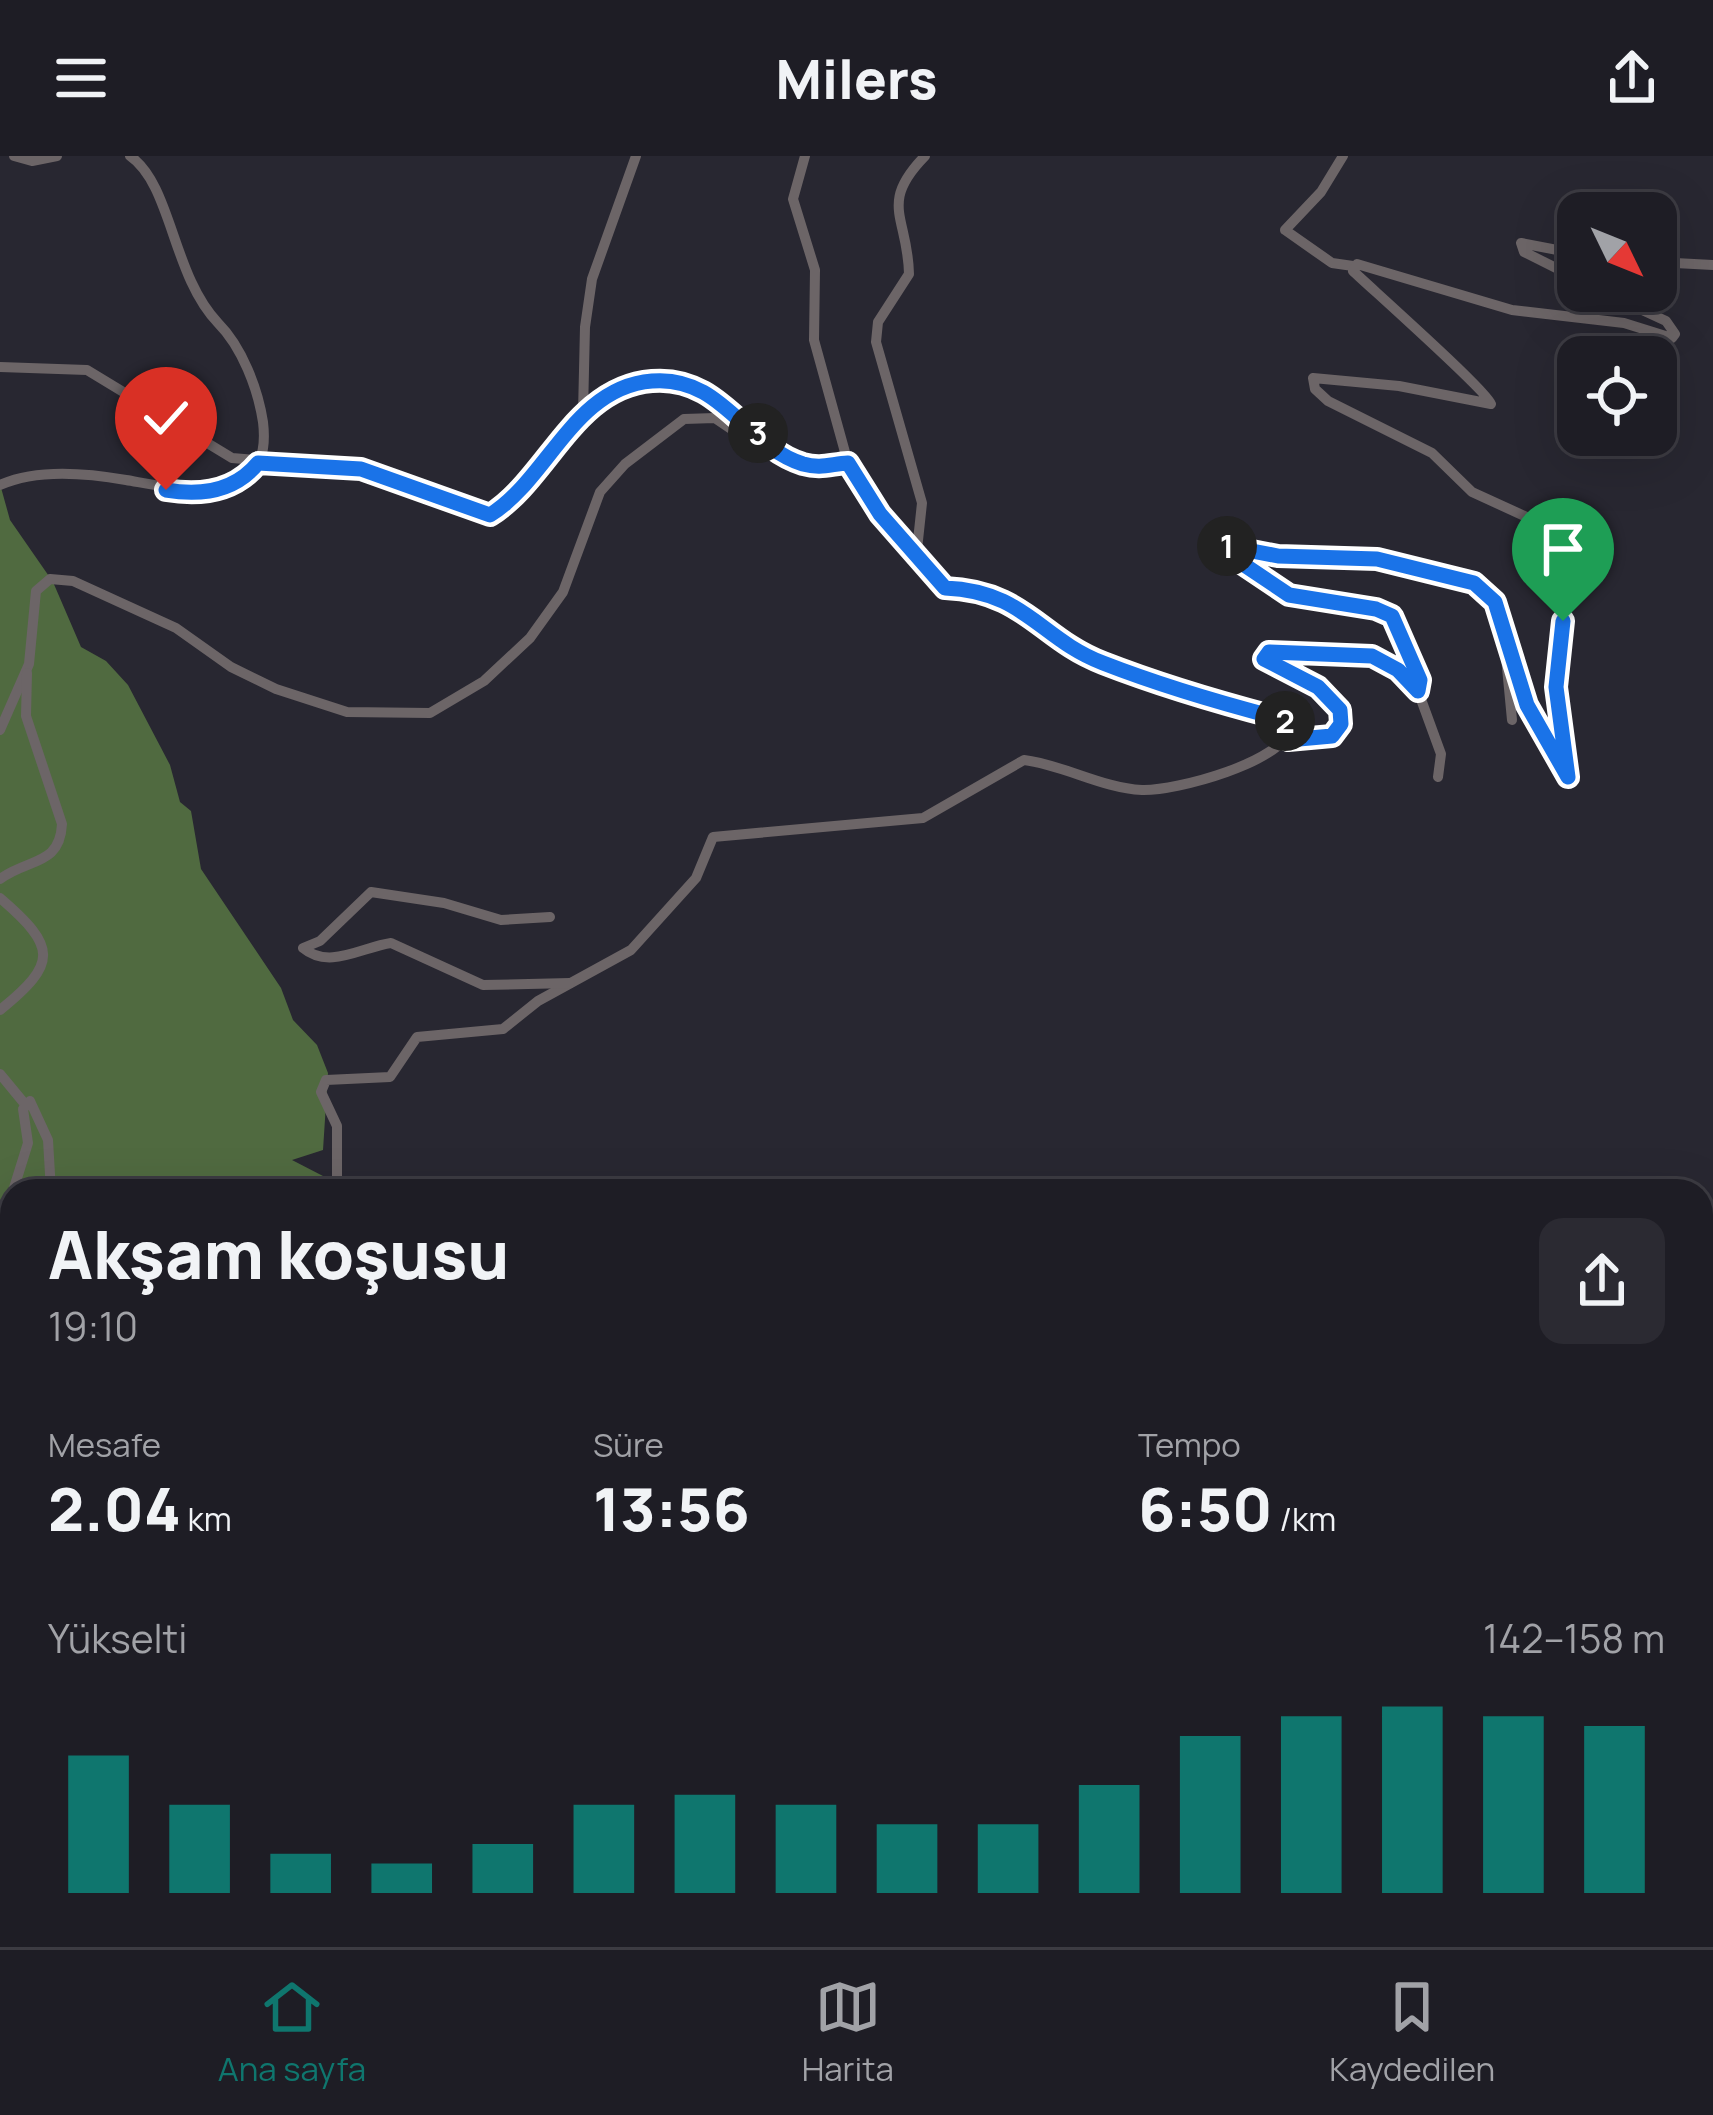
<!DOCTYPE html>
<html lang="tr">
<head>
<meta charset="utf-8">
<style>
  :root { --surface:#1e1d25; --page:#2b2a32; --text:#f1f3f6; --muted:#a1a2a7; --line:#3c3b42; --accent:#0f766e }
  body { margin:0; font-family:Manrope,sans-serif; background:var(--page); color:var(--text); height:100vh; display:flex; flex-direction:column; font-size:45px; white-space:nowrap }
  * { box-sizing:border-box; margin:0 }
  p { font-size:39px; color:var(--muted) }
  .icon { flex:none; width:66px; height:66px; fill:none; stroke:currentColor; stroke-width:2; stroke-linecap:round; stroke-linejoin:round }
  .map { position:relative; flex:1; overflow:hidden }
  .side { position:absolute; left:0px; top:1023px; width:1713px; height:768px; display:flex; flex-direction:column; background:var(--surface); border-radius:36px 36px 0 0; box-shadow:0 12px 48px #0002,0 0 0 3px var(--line) }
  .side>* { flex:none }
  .needle { width:78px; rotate:133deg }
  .buttons { position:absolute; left:1557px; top:36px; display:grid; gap:24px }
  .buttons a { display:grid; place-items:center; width:120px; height:120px; border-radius:24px; background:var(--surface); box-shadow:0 12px 48px #0002,0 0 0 3px var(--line); font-size:60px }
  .pin { position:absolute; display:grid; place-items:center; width:102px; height:102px; color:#fff; margin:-123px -51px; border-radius:50% 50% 50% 0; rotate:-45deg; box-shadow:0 0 12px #0007 }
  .pin .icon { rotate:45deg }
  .km { position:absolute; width:60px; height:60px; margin:-30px; border-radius:50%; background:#222; color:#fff; font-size:33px; line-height:60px; text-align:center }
  .round { display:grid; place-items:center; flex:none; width:126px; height:126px; border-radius:24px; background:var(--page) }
  .overview { display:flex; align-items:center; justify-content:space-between; height:204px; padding:0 48px }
  h1 { font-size:66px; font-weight:800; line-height:90px }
  .figures { display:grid; grid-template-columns:repeat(3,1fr); gap:18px; height:204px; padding:12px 48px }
  .figures div { display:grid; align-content:center }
  .figures b { font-size:60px; font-weight:800 }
  .figures small { font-size:33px; font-weight:400 }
  .figures p { font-size:33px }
  .chart { height:336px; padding:24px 48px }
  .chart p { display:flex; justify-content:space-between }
  .chart svg { width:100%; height:216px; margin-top:12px; stroke:var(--accent); stroke-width:6 }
  header { display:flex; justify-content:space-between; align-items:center; height:156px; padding:0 48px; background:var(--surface); font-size:54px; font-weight:800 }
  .menu { display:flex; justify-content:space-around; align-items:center; height:168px; border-top:3px solid var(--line); background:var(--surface); font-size:33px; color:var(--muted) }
  .menu a { display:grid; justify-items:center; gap:6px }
  .menu .current { color:var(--accent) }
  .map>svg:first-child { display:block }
  .forest { fill:#506a40 }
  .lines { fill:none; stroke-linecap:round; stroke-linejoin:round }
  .minor { stroke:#6c6567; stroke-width:10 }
  .route-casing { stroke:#fff; stroke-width:24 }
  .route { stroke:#1a73e8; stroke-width:15 }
</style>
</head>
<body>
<header><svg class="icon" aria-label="menu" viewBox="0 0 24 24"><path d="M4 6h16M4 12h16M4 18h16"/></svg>Milers<svg class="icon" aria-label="share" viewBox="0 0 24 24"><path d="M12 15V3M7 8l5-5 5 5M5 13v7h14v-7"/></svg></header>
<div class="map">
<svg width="1713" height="1791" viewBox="0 0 1713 1791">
  <rect width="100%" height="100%" fill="#282731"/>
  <polygon class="forest" points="0,328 10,364 53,426 81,491 106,505 128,529 170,609 180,646 191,655 201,713 281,832 293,864 317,889 328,917 323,994 292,1004 352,1035 12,1035 12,1501 0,1522"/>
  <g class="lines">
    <g class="minor">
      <polyline points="14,0 32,5 57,0"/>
      <polyline points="805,0 793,43 815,114 814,184 848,307"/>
      <polyline points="1343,0 1321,36 1285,74 1332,107 1353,110"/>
      <polyline points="1578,98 1521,87 1524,96 1578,123"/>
      <polyline points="1656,106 1713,109"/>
      <path d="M 0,211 L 87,214 L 232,302 L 361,313 L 481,360 C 533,354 570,231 652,225 C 728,219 777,323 831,312 C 837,311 842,308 848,307 L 880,358 L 945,432 C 1026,436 1039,483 1102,507 C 1162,530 1221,546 1282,563 L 1291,571 C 1284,606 1176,635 1142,634 C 1102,632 1064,609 1024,604 L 923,662 L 713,681 L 696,722 L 631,794 L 538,845 L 503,873 L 417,881 L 390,921 L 326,924 L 321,936 L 337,970 L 337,1035"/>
      <polyline points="583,257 585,171 592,123 636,0"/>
      <path d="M 0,329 C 37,312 87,317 126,324 C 179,333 274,357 263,266 C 258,233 242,191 218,167 C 172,119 172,29 130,0"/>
      <path d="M 916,403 L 922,347 L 876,186 L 878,166 L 909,118 C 908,61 878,48 925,0"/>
      <polyline points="1553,411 1561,456"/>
      <polyline points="1506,501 1512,564"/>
      <polyline points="1418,535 1441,598 1438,621"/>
      <polyline points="0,574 29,508 36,435 50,423 73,425 176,472 231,511 276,533 347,556 430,557 484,525 530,482 563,436 600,336 625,308 684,263 715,262 768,298 792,306"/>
      <path d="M 1288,584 L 1332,579 L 1341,568 L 1340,555 L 1318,531 L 1264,503 L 1269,496 L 1372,500 L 1398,515 L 1418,535 L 1420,524 L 1392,461 L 1376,453 L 1290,439 L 1228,398 L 1231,387 C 1293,411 1461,386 1495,448 C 1503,462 1502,478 1507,493 C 1520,537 1544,578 1563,620 L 1570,619 L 1556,531 L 1573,401 L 1566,379 L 1472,336 L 1432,297 L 1328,245 L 1315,233 L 1313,222 L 1399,230 L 1491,248 C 1488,236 1372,133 1353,115 L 1357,108 L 1512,154 L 1624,167 L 1672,182 L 1675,178 L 1666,165 L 1601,135"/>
      <path d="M 0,723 C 28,702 60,710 62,668 L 26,560 L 27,517"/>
      <path d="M 0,742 C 57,791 58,807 0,854"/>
      <path d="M 550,761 L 501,764 L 444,747 L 371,736 L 320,785 L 303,792 C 329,814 362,791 391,787 L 483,829 L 570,827"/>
      <polyline points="0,918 24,947"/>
      <polyline points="13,1035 28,987 23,953 30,945 48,984 51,1035"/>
      <polyline points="12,1038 12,1057"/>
      <polyline points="0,1115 12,1128"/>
      <polyline points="0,1509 12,1489"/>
      <polyline points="516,1779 529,1791"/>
      <polyline points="630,1779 667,1791"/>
      <polyline points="1008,1779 1044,1791"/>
      <polyline points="950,1791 984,1779"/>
    </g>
  </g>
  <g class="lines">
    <defs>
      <path id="route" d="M 166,334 C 201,340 235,335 258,307 L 361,313 L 490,359 C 548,323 574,231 652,225 C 722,219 745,290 803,308 C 821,313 831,308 848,307 L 880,358 L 945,432 C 1025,435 1040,483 1103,507 C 1162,530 1220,547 1282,563 L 1291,571 L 1288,584 L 1332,580 L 1341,568 L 1340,554 L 1318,531 L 1264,503 L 1269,496 L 1372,500 L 1398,514 L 1418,535 L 1420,524 L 1392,460 L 1376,453 L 1289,439 L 1228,398 L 1226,390 L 1278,400 L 1377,403 L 1474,427 L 1495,446 L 1527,549 L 1568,621 L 1556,531 L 1563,465"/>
    </defs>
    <use href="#route" class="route-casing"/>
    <use href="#route" class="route"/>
  </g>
</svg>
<div class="buttons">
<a><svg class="needle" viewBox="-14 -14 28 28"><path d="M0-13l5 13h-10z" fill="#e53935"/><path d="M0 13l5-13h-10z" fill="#a1a2a7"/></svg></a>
<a><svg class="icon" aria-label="locate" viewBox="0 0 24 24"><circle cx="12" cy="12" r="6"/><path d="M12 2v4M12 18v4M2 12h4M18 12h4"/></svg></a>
</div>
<div class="pin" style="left:1563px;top:465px;background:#1e9e55"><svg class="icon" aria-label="arrive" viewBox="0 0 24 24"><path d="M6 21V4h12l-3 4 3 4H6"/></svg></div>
<div class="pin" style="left:166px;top:334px;background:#d93025"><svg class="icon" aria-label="check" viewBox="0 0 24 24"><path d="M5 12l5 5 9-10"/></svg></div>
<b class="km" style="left:1227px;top:390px">1</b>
<b class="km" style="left:1285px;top:565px">2</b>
<b class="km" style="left:758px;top:277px">3</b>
<section class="side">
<div class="overview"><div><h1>Akşam koşusu</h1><p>19:10</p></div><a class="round"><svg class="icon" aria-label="share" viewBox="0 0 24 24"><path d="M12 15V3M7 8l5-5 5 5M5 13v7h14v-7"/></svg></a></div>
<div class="figures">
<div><p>Mesafe</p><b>2.04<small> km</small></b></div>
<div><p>Süre</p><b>13:56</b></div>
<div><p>Tempo</p><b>6:50<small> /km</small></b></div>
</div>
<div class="chart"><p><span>Yükselti</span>142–158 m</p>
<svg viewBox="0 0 160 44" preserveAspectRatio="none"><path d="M5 44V16M15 44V26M25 44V36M35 44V38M45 44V34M55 44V26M65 44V24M75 44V26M85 44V30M95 44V30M105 44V22M115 44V12M125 44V8M135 44V6M145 44V8M155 44V10"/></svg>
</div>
</section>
</div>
<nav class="menu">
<a class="current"><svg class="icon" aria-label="home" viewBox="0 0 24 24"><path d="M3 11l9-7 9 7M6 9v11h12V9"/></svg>Ana sayfa</a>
<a><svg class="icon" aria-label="map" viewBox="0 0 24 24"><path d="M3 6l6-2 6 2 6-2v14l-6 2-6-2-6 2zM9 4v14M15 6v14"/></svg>Harita</a>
<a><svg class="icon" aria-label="saved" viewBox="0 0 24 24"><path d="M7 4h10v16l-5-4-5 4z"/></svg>Kaydedilen</a>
</nav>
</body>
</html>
